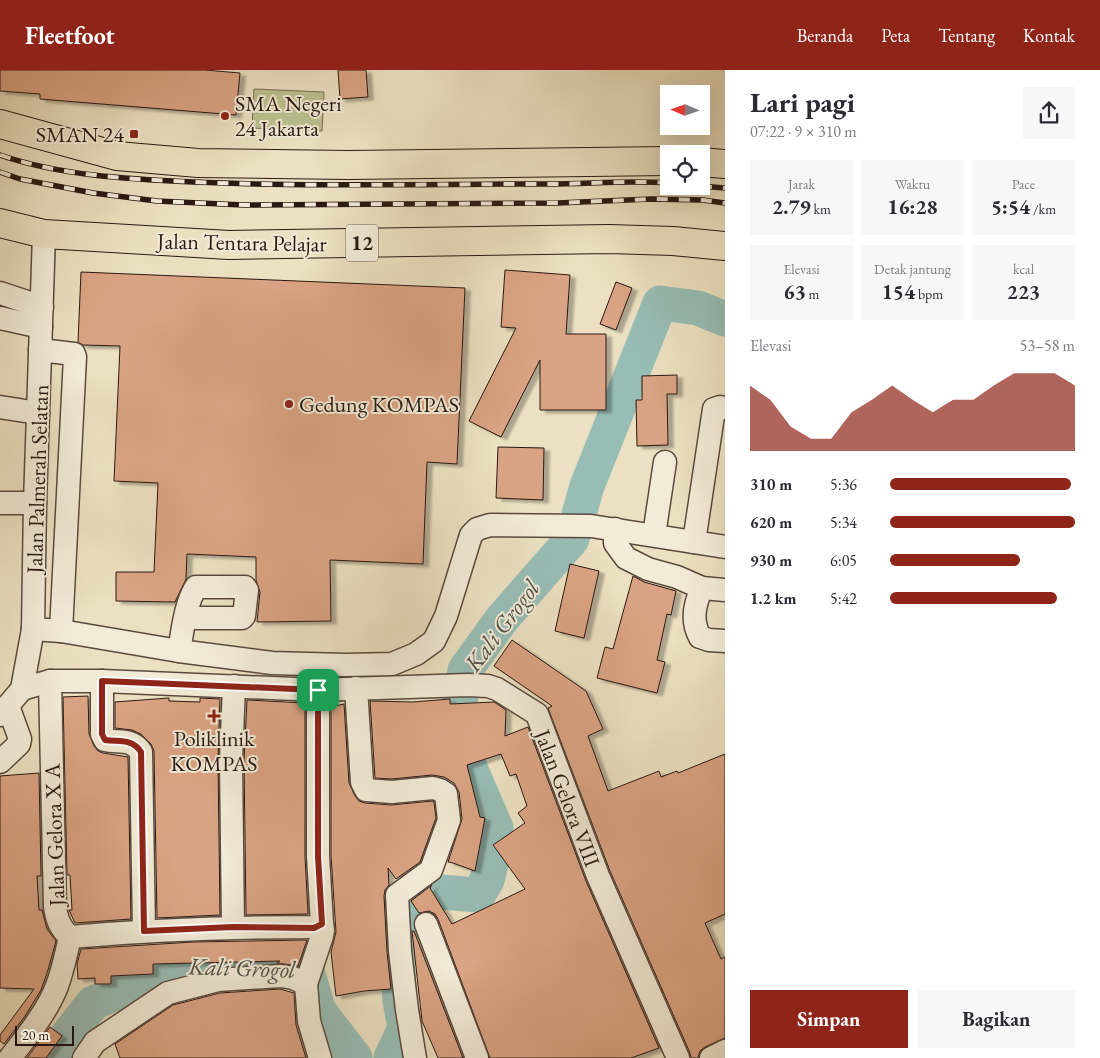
<!DOCTYPE html>
<html lang="id">
<head>
<meta charset="utf-8">
<style>
  :root { --surface:#fff; --page:#f7f7f7; --text:#2b2b33; --muted:#7c7c81; --accent:#8f2418 }
  body { margin:0; font-family:"EB Garamond",serif; background:var(--page); color:var(--text); height:100vh; display:flex; flex-direction:column; font-size:19px; white-space:nowrap }
  * { box-sizing:border-box; margin:0 }
  p { font-size:16px; color:var(--muted) }
  .icon { flex:none; width:28px; height:28px; fill:none; stroke:currentColor; stroke-width:2; stroke-linecap:round; stroke-linejoin:round }
  .map { position:relative; flex:1; overflow:hidden }
  .sheet { display:flex; flex-direction:column; background:var(--surface); width:375px }
  .sheet>* { flex:none }
  .needle { width:32px; rotate:272deg }
  .buttons { position:absolute; left:660px; top:15px; display:grid; gap:10px }
  .buttons a { display:grid; place-items:center; width:50px; height:50px; border-radius:0px; background:var(--surface); box-shadow:0 5px 20px #0002; font-size:25px }
  .scale { position:absolute; left:15px; bottom:12px; width:59px; box-sizing:border-box; padding-left:5px; border:2px solid #2a1812; border-top:0; font-size:14px; line-height:18px; white-space:nowrap; color:#2a1812; -webkit-text-stroke:4px #f2ebd7; paint-order:stroke }
  .pin { position:absolute; display:grid; place-items:center; width:42px; height:42px; color:#fff; margin:-21px; border-radius:10px; box-shadow:0 2px 8px #0006 }
  .round { display:grid; place-items:center; flex:none; width:52px; height:52px; border-radius:0px; background:var(--page) }
  .head { display:flex; align-items:center; justify-content:space-between; height:85px; padding:0 25px }
  h1 { font-size:28px; font-weight:700; line-height:38px }
  .stats { display:grid; grid-template-columns:repeat(3,1fr); gap:8px; height:85px; padding:5px 25px }
  .stats div { display:grid; align-content:center; border-radius:0px; background:var(--page); text-align:center }
  .stats b { font-size:21px; font-weight:700 }
  .stats small { font-size:14px; font-weight:400 }
  .stats p { font-size:14px }
  .chart { height:140px; padding:10px 25px }
  .chart p { display:flex; justify-content:space-between }
  .chart svg { width:100%; height:90px; margin-top:5px; fill:var(--accent); opacity:.7 }
  .primary-button { display:flex; gap:10px; margin-top:auto; padding:10px 25px }
  .primary-button a { flex:1; height:58px; border-radius:0px; background:var(--accent); color:#fff; font-size:20px; font-weight:700; line-height:58px; text-align:center }
  .primary-button a+a { background:var(--page); color:var(--text) }
  ul { padding:0 25px; list-style:none; font-size:16px }
  li { display:grid; grid-template-columns:80px 60px 1fr; align-items:center; height:38px }
  li i { height:12px; border-radius:6px; background:var(--accent) }
  header { display:flex; align-items:center; gap:30px; box-sizing:border-box; height:70px; padding:0 25px; background:var(--accent); color:#fff }
  header strong { font-size:24px }
  nav { display:flex; gap:28px; margin-inline-start:auto; font-size:18px }
  main { display:flex; flex:1; min-height:0 }
  .map>svg:first-child { display:block }
  .green { fill:#bcc190; stroke:#736c51 }
  .lines { fill:none; stroke-linecap:round; stroke-linejoin:round }
  .river { stroke:#98bdb5; stroke-width:35 }
  .building { fill:#daa383; stroke:#2a1812; filter:url(#shadow) }
  .minor-casing { stroke:#5a4a3e; stroke-width:25 }
  .highway-casing { stroke:#2a1812; stroke-width:30 }
  .minor { stroke:#f2ebd7; stroke-width:22 }
  .highway { stroke:#ebe0c1; stroke-width:28 }
  .rail-casing { stroke:#2a1812; stroke-width:5.5 }
  .rail { stroke:#f2ebd7; stroke-width:4; stroke-dasharray:11; stroke-linecap:butt }
  .route-casing { stroke:#fff; stroke-width:10 }
  .route { stroke:#8f2418; stroke-width:6 }
  .poi-dot { fill:#8f2418; stroke:#f2ebd7; stroke-width:2 }
  .labels { text-anchor:middle; stroke-width:4; stroke-linejoin:round; paint-order:stroke }
  .shield { fill:#f2ebd7; stroke:#66574d; stroke-width:1 }
  .shield-label { font-size:21px; font-weight:bold; fill:#2a1812 }
  .poi-label { font-size:22px; fill:#2a1812; stroke:#f2ebd7; text-anchor:start }
  .street-label { font-size:22px; fill:#2a1812; stroke:#f2ebd7 }
  .water-label { font-size:24px; font-style:italic; fill:#50524b; stroke:#f2ebd7 }
</style>
</head>
<body>
<header>
<strong>Fleetfoot</strong>
<nav><a>Beranda</a><a>Peta</a><a>Tentang</a><a>Kontak</a></nav>
</header>
<main>
<div class="map">
<svg width="725" height="988" viewBox="0 0 725 988">
  <defs>
    <filter id="shadow"><feDropShadow dx="5.5" dy="3" stdDeviation="1" flood-color="#0004"/></filter>
  </defs>
  <rect width="100%" height="100%" fill="#ebe0c1"/>
  <filter id="stains"><feTurbulence type="fractalNoise" baseFrequency=".004" numOctaves="4"/><feColorMatrix values="0 0 0 0 .2 0 0 0 0 .09 0 0 0 0 .02 0 0 0 .5 -.17"/></filter>
  <radialGradient id="worn" r=".72"><stop offset=".6" stop-color="#630" stop-opacity="0"/><stop offset="1" stop-color="#630" stop-opacity=".3"/></radialGradient>
  <polygon class="green" points="254,19 324,22 322,61 252,58"/>
  <g class="lines">
    <g class="river">
      <polyline points="50,988 93,933 180,895 239,897 275,896 306,898 319,941 355,988"/>
      <polyline points="391,988 405,958 400,931 396,870 414,837 440,822 478,825 487,810 494,782 496,758 455,663 465,600 502,549 572,469 587,416 660,233 698,238 725,249"/>
    </g>
  </g>
  <g class="building">
    <polygon points="0,0 205,0 240,3 236,45 40,29 40,24 0,21"/>
    <polygon points="338,0 366,0 368,27 340,29"/>
    <polygon points="505,200 570,205 566,264 606,264 606,340 540,340 540,290 501,367 469,351 516,258 501,257"/>
    <polygon points="81,202 465,218 457,394 427,392 423,494 330,490 331,551 257,552 260,522 256,510 256,487 187,484 186,509 175,532 116,531 116,502 154,502 158,413 114,411 120,276 83,275 78,272"/>
    <polygon points="616,212 632,218 616,260 600,254"/>
    <polygon points="677,305 677,324 667,324 668,375 637,376 636,330 642,330 642,306"/>
    <polygon points="498,377 544,378 543,430 496,428"/>
    <polygon points="570,494 599,501 584,568 555,561"/>
    <polygon points="633,506 644,512 676,521 671,545 667,544 657,590 665,592 657,623 597,608 605,577 613,579"/>
    <polygon points="512,570 586,621 603,659 588,666 608,721 659,701 661,707 677,701 678,703 725,684 725,844 705,853 721,889 725,887 725,968 705,977 700,981 698,988 691,988 690,983 610,801 548,638 552,636 494,596"/>
    <polygon points="88,626 89,664 94,676 98,681 103,683 128,687 131,849 75,853 69,840 72,840 70,805 67,805 63,627"/>
    <polygon points="169,628 169,631 200,632 200,628 220,629 218,690 220,845 157,848 154,681 151,674 141,664 132,660 115,658 115,632"/>
    <polygon points="450,629 450,634 494,632 506,640 505,666 528,657 586,811 659,978 631,988 490,988 438,849 435,844 429,841 419,843 411,831 432,815 430,818 452,854 525,819 493,775 525,753 518,743 527,736 516,704 510,706 501,684 467,695 480,747 485,748 475,801 453,793 448,792 462,749 459,722 454,713 444,707 432,705 392,709 375,708 370,631 413,632"/>
    <polygon points="247,630 305,633 305,786 308,844 246,845 244,690"/>
    <polygon points="344,634 349,713 355,726 359,731 365,733 391,735 432,731 434,732 436,748 420,792 396,809 388,798 389,815 385,820 384,826 387,882 391,919 364,921 336,926 331,882 336,862 331,786 331,637"/>
    <polygon points="39,703 41,806 37,806 39,840 42,840 47,859 56,871 48,900 41,920 25,946 4,974 0,971 0,965 34,919 0,918 0,706"/>
    <polygon points="412,861 414,861 463,988 438,988 422,951"/>
    <polygon points="307,870 298,896 277,893 280,891 153,894 153,904 111,906 111,914 95,914 95,908 78,909 77,894 81,879 193,872"/>
    <polygon points="280,919 294,923 296,955 306,988 120,988 115,974 173,935 220,923"/>
    <polygon points="50,957 62,966 46,988 27,988"/>
  </g>
  <g class="lines">
    <defs>
      <g id="minor">
        <polyline points="0,223 42,237"/>
        <polyline points="0,248 41,257"/>
        <polyline points="40,280 74,284 75,287 61,561"/>
        <polyline points="0,337 38,343"/>
        <polyline points="0,433 35,433"/>
        <polyline points="615,459 615,473 626,488 648,499 677,507 702,518 725,520"/>
        <polyline points="654,465 665,392"/>
        <polyline points="694,472 714,339 720,337 725,338"/>
        <path d="M 702,518 C 694,535 691,551 700,567 L 709,570 L 725,571"/>
        <polyline points="33,559 61,561 179,581 272,593 345,595 392,594 416,584 434,571 446,546 471,465 477,459 490,455 591,456 725,477"/>
        <path d="M 179,581 C 183,559 185,535 196,517 L 245,517 L 247,520 L 244,546 L 242,548 L 186,548"/>
        <path d="M 102,611 L 102,664 L 105,670 C 119,673 132,668 141,682 L 144,861"/>
        <polyline points="356,618 362,712 366,720 392,722 433,718 440,720 446,724 449,750 431,800 397,825 400,881 407,940 415,988"/>
        <polyline points="22,619 50,611 102,611 318,620 468,615 488,616 497,619 537,644 598,806 678,988"/>
        <polyline points="0,645 22,619 33,559 35,433 44,164"/>
        <polyline points="0,692 19,674 20,669 8,636"/>
        <polyline points="426,854 477,988"/>
        <polyline points="233,857 231,690 234,616"/>
        <path d="M 70,867 C 151,860 233,857 315,857 L 322,854 L 318,786 L 318,620"/>
        <path d="M 10,988 C 27,966 47,942 57,916 C 63,900 66,884 70,867 C 60,858 57,850 55,837 L 50,611"/>
        <polyline points="84,988 95,972 168,923 218,910 281,906 293,908 306,914"/>
        <polyline points="320,988 309,951 306,914 322,866 323,860 322,854"/>
        <polyline points="711,988 725,981"/>
      </g>
      <g id="highway">
        <polyline points="0,54 117,86 198,93 349,95 669,91"/>
        <polyline points="701,92 725,94"/>
        <polyline points="0,153 44,164 229,175 609,169 673,171 725,176"/>
      </g>
    </defs>
    <use href="#minor" class="minor-casing"/>
    <use href="#highway" class="highway-casing"/>
    <use href="#minor" class="minor"/>
    <use href="#highway" class="highway"/>
    <defs>
      <g id="rail">
        <path d="M 0,85 C 62,106 129,109 194,112 C 311,117 430,114 548,114 C 588,114 629,110 669,113"/>
        <polyline points="0,102 20,109 93,123 157,131 243,135 558,133 651,129 703,130 725,133"/>
        <polyline points="701,116 725,118"/>
      </g>
    </defs>
    <use href="#rail" class="rail-casing"/>
    <use href="#rail" class="rail"/>
  </g>
  <g class="lines">
    <defs>
      <path id="route" d="M 102,611 L 318,620 L 318,786 L 322,854 L 314,858 L 233,857 L 144,861 L 141,682 C 132,668 119,672 105,670 L 102,664 Z"/>
    </defs>
    <use href="#route" class="route-casing"/>
    <use href="#route" class="route"/>
  </g>
  <g class="poi-dot">
    <circle cx="225" cy="46" r="5"/>
    <rect x="129" y="59" width="10" height="10" rx="2.5"/>
    <circle cx="289" cy="334" r="5"/>
    <path d="M211.5 638.5h5v5h5v5h-5v5h-5v-5h-5v-5h5z"/>
  </g>
  <g class="labels">
    <rect class="shield" x="346" y="154.5" width="32" height="37" rx="4"/>
    <g class="shield-label">
      <text x="362" y="180">12</text>
    </g>
    <g class="poi-label">
      <text x="235" y="41">SMA Negeri<tspan x="235" dy="25">24 Jakarta</tspan></text>
      <text x="124" y="72" text-anchor="end">SMAN 24</text>
      <text x="299" y="342">Gedung KOMPAS</text>
      <text x="214" y="676" text-anchor="middle">Poliklinik<tspan x="214" dy="25">KOMPAS</tspan></text>
    </g>
    <g class="street-label">
      <text transform="translate(242 172) rotate(1)" y="8">Jalan Tentara Pelajar</text>
      <text transform="translate(37 409) rotate(-88)" y="8">Jalan Palmerah Selatan</text>
      <text transform="translate(568 728) rotate(69)" y="8">Jalan Gelora VIII</text>
      <text transform="translate(54 765) rotate(-92)" y="8">Jalan Gelora X A</text>
    </g>
    <g class="water-label">
      <text transform="translate(502 556) rotate(-53)" y="8">Kali Grogol</text>
      <text transform="translate(242 898) rotate(2)" y="8">Kali Grogol</text>
    </g>
  </g>
  <rect width="100%" height="100%" filter="url(#stains)"/>
  <rect width="100%" height="100%" fill="url(#worn)"/>
</svg>
<div class="buttons">
<a><svg class="needle" viewBox="-14 -14 28 28"><path d="M0-13l5 13h-10z" fill="#e53935"/><path d="M0 13l5-13h-10z" fill="#7c7c81"/></svg></a>
<a><svg class="icon" aria-label="locate" viewBox="0 0 24 24"><circle cx="12" cy="12" r="6"/><path d="M12 2v4M12 18v4M2 12h4M18 12h4"/></svg></a>
</div>
<div class="scale">20 m</div>
<div class="pin" style="left:318px;top:620px;background:#1e9e55"><svg class="icon" aria-label="arrive" viewBox="0 0 24 24"><path d="M6 21V4h12l-3 4 3 4H6"/></svg></div>
</div>
<section class="sheet">
<div class="head"><div><h1>Lari pagi</h1><p>07:22 · 9 × 310 m</p></div><a class="round"><svg class="icon" aria-label="share" viewBox="0 0 24 24"><path d="M12 15V3M7 8l5-5 5 5M5 13v7h14v-7"/></svg></a></div>
<div class="stats">
<div><p>Jarak</p><b>2.79<small> km</small></b></div>
<div><p>Waktu</p><b>16:28</b></div>
<div><p>Pace</p><b>5:54<small> /km</small></b></div>
</div>
<div class="stats">
<div><p>Elevasi</p><b>63<small> m</small></b></div>
<div><p>Detak jantung</p><b>154<small> bpm</small></b></div>
<div><p>kcal</p><b>223</b></div>
</div>
<div class="chart"><p><span>Elevasi</span>53–58 m</p>
<svg viewBox="0 0 160 44" preserveAspectRatio="none"><path d="M0 44V12L10 19L20 32L30 38L40 38L50 25L60 19L70 12L80 19L90 25L100 19L110 19L120 12L130 6L140 6L150 6L160 12V44z"/></svg>
</div>
<ul>
<li><b>310 m</b>5:36<i style="width:98%"></i></li>
<li><b>620 m</b>5:34<i style="width:100%"></i></li>
<li><b>930 m</b>6:05<i style="width:70%"></i></li>
<li><b>1.2 km</b>5:42<i style="width:90%"></i></li>
</ul>
<div class="primary-button"><a>Simpan</a><a>Bagikan</a></div>
</section>
</main>
</body>
</html>
